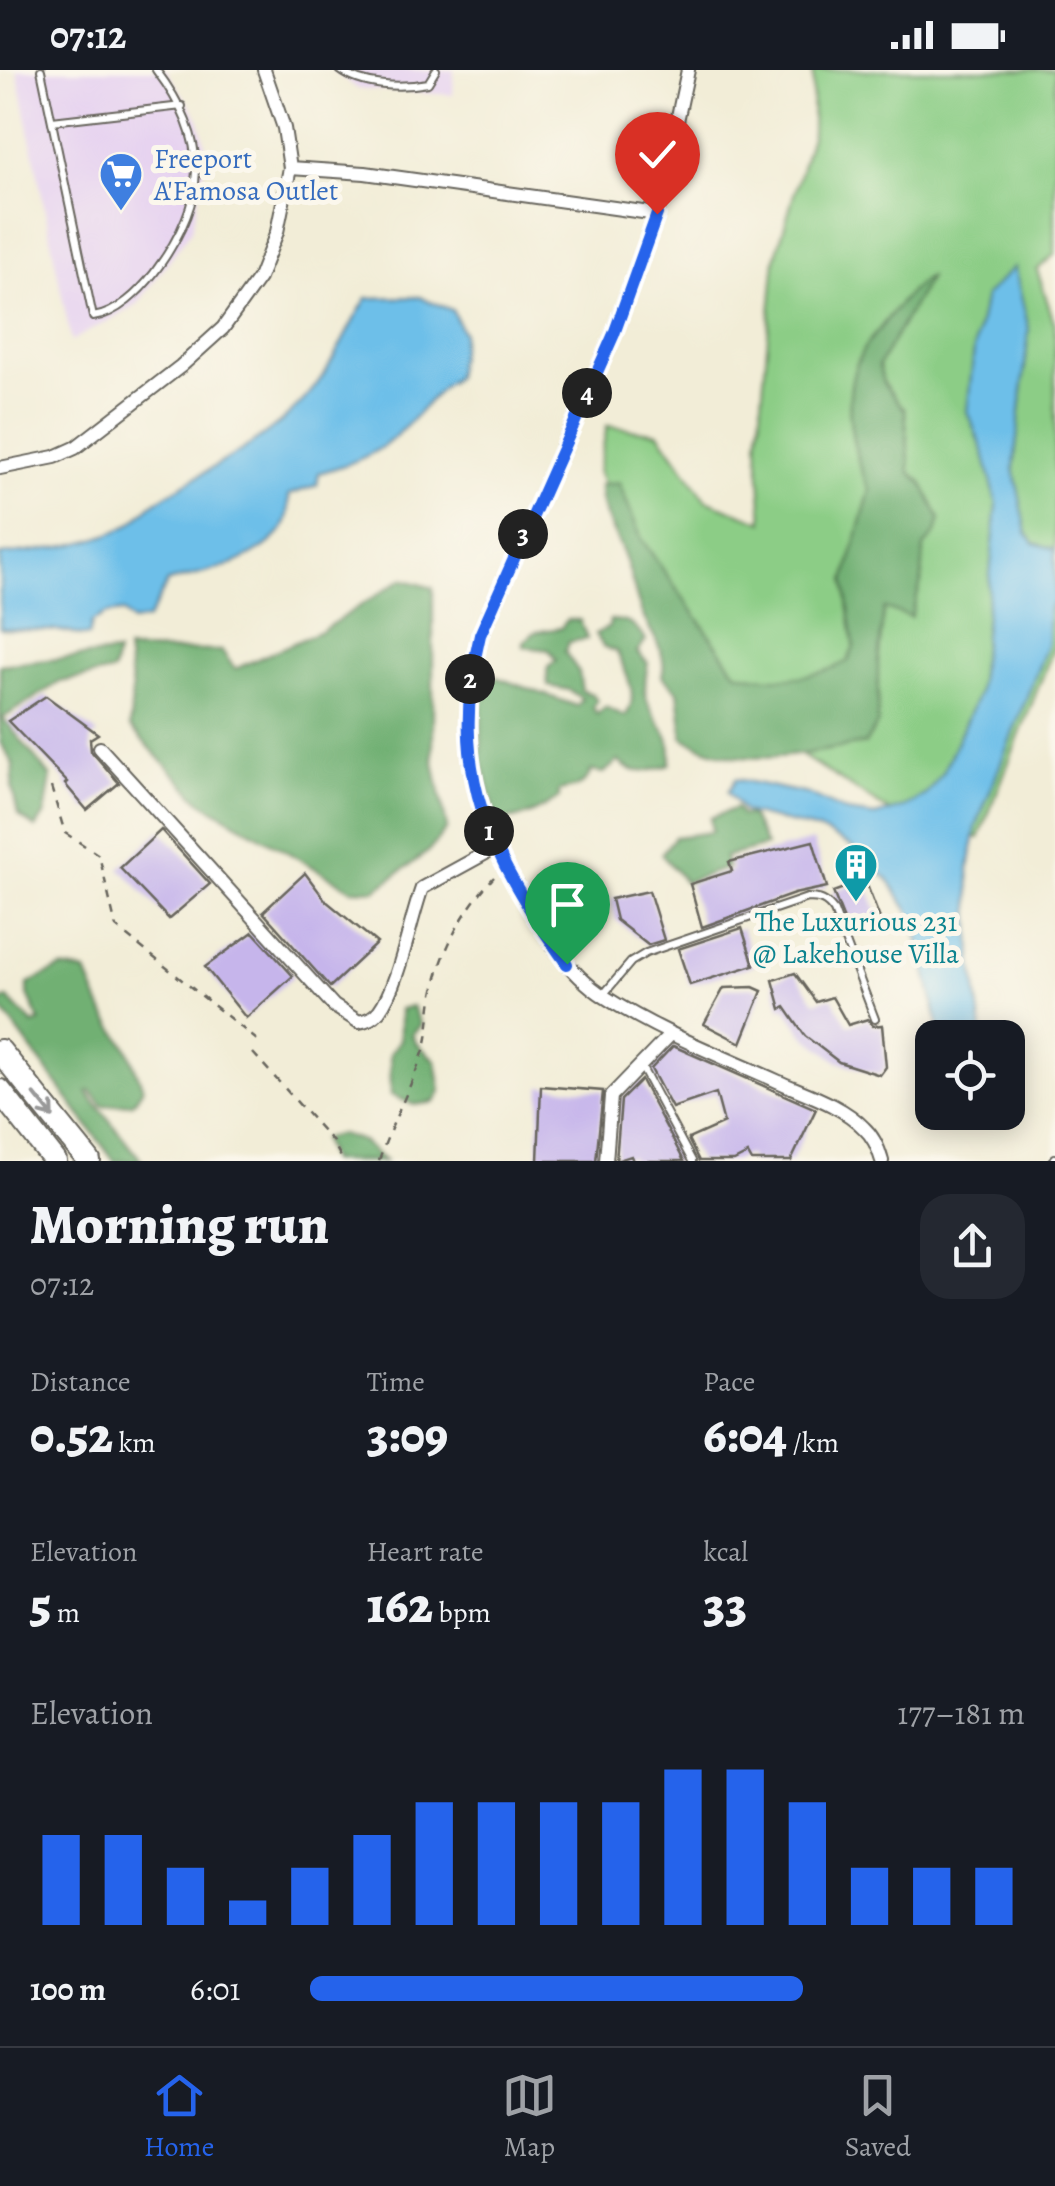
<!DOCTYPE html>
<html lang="en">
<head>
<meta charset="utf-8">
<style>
  :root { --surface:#171b24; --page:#242831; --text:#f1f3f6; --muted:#9ea1a6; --line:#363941; --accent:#2563eb }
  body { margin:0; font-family:Alegreya,serif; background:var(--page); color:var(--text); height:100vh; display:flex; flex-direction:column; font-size:38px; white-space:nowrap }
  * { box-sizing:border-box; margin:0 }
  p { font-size:32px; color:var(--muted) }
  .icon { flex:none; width:55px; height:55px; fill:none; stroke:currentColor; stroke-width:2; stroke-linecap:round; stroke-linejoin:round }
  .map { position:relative; height:1091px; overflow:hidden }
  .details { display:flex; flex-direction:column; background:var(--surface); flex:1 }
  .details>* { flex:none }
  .tools { position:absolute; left:915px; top:950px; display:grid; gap:20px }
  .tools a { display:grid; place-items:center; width:110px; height:110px; border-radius:20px; background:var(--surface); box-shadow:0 5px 25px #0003; font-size:50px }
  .pin { position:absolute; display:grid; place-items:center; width:85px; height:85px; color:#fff; margin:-102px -42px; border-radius:50% 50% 50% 0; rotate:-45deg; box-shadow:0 0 10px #0007 }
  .pin .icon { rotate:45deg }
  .km { position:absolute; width:50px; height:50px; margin:-25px; border-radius:50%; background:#222; color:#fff; font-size:28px; line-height:50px; text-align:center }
  .round { display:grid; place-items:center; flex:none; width:105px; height:105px; border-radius:30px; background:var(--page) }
  .headline { display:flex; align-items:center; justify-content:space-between; height:170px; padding:0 30px }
  h1 { font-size:55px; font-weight:800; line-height:75px }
  .metrics { display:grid; grid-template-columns:repeat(3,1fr); gap:15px; height:170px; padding:10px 30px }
  .metrics div { display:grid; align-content:center }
  .metrics b { font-size:50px; font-weight:800 }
  .metrics small { font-size:28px; font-weight:400 }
  .metrics p { font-size:28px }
  .chart { height:280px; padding:20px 30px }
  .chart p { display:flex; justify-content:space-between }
  .chart svg { width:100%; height:180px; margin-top:10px; stroke:var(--accent); stroke-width:6 }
  ul { padding:0 30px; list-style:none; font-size:32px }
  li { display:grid; grid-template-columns:160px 120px 1fr; align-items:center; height:75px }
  li i { height:25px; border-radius:12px; background:var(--accent) }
  .status { display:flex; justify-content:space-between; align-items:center; height:70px; padding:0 50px; background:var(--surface); direction:ltr }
  .status svg { height:28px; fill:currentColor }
  .menu { display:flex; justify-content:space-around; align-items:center; height:140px; border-top:2px solid var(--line); background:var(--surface); font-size:28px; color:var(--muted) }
  .menu a { display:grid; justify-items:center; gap:5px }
  .menu .selected { color:var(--accent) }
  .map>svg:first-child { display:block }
  .built { fill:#e6d2f0 }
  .green { fill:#8ccd86; stroke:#547451; stroke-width:2.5 }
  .forest { fill:#71b073; stroke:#466648; stroke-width:2.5 }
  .water { fill:#6dbfe9; stroke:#446e82; stroke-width:2.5 }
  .building { fill:#c6b5eb }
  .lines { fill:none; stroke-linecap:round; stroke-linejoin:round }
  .lane-casing { stroke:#67655d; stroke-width:10 }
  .street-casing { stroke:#67655d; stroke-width:16 }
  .highway-casing { stroke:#67655d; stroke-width:26 }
  .path { stroke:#67655d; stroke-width:2.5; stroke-dasharray:8 8; stroke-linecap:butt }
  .lane { stroke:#fff; stroke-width:6 }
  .street { stroke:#fff; stroke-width:12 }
  .highway { stroke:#fff; stroke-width:22 }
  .oneway { stroke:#999 }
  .route-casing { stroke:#fff; stroke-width:20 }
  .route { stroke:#2563eb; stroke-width:12 }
  .labels { text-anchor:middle; stroke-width:10; stroke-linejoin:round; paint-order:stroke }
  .shop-label { font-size:28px; fill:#366cbe; stroke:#fbf7ec; text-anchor:start }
  .culture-label { font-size:28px; fill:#0d838f; stroke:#fbf7ec }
</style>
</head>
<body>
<div class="status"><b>07:12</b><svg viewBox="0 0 49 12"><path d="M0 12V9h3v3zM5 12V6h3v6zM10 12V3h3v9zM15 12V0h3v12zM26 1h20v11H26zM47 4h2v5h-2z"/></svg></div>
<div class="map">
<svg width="1055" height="1091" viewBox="0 0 1055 1091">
  <rect width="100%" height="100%" fill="#fbf7ec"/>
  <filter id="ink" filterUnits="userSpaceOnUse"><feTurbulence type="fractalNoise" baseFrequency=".01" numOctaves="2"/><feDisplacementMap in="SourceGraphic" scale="20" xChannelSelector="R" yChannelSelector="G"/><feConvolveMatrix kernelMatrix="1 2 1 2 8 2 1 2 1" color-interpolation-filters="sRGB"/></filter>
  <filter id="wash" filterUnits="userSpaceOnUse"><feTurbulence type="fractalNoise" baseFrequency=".0048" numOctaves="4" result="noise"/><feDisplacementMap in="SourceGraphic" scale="40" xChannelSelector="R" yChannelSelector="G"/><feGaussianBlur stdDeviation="2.25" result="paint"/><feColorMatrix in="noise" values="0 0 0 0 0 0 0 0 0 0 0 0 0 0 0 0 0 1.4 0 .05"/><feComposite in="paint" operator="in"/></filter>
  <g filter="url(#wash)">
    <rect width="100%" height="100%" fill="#f2edd7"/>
    <g class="built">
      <polygon points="17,0 166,0 199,49 205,73 205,93 192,159 137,235 71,271"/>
      <polygon points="332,0 454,0 453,25 358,19"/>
    </g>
    <polygon class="green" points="813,0 1055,0 1055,184 1037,200 1055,255 1055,575 979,768 889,741 730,640 678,573 598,402 607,356 659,363 706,430 763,452 758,375 775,189 812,63"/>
    <g class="forest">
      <path d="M 930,206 L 879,295 L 883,313 L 905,340 L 910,402 L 922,412 L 940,449 L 936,463 L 924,477 L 922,509 L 911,547 L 884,538 L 878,592 L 878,653 L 865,674 C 804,682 738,704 683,667 L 678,621 L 662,606 C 669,582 649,562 641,541 C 635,524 631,505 625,488 C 616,463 599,442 600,415 L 619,413 L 642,470 L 736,602 C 774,613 813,609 848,591 L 854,576 L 845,511 L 870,420 C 850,379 840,324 862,282 C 866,273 875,265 881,257 C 897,236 909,220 930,206 Z"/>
      <polygon points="402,509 433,518 433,687 447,758 429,781 375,820 351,819 201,732 130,657 132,620 127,580 222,581 235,599 321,561"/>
      <path d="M 567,550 L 580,550 L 587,569 L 568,572 L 565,582 L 579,602 L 582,621 L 593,624 L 597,631 L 593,638 L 597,644 L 605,637 L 625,646 C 641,627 625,602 617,582 L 603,576 L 595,564 L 609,557 L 610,550 C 629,550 634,555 646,570 L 637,582 L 648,593 C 646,603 644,616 646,626 C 650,649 677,662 670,695 C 650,701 634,707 618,691 L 604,703 L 591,701 C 585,717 575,718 559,721 L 559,728 C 538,742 523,750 497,750 L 481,688 L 481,635 L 496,607 L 577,636 L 582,629 L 569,620 L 548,616 L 547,599 L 556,590 L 549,580 L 524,577 L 524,572 L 535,562 L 561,558 Z"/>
      <polygon points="117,583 113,602 60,612 3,648 51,707 45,744 36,758 18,745 12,717 13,694 0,672 0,595"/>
      <polygon points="736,738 741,745 751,746 766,776 725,787 727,798 685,812 661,784 675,767 712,762 710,748"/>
      <polygon points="61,898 86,902 103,942 128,979 143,1018 133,1033 103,1036 91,1021 87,1022 142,1091 114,1091 0,937 0,931 8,928 33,954 40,952 28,925 28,914"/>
      <polygon points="412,936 421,955 412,964 416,973 436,991 441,1021 435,1032 414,1035 391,1025 390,984 400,970 400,939"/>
      <polygon points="340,1064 360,1070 385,1091 330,1091 322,1069"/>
    </g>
    <g class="water">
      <polygon points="1014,197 1029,259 1014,398 1027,463 1034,473 1055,479 1055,532 1049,538 1048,573 976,757 969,798 972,888 983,967 941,967 914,849 888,809 852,777 822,761 744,742 728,722 736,709 808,724 847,742 875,746 905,737 926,724 943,702 978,624 997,434 984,383 967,341 974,279 985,226"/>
      <path d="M 420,227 L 452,240 L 463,263 L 455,307 C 429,327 411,356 385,375 C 365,389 343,396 319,403 L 317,415 L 289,425 C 289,438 289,453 279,464 C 251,494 206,503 168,512 L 148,549 L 132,552 L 123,542 L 107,544 L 92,552 L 89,566 C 78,567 76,563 66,562 C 45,558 23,562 0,558 L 0,485 C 40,481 91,475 127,456 C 138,450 146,438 157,431 C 205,400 263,374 303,331 C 333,299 344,263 367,228 Z"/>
    </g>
    <g id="blocks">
      <g class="building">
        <polygon points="46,626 98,664 90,669 91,681 119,713 87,740 65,714 67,712 8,651"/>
        <polygon points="161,760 210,814 169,849 120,798"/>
        <polygon points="813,771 827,817 794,824 702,857 690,814 732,801 729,792"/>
        <polygon points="305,803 326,831 377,873 330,917 263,842"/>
        <polygon points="865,810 882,854 850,865 833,822"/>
        <polygon points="649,821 664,870 648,875 616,850 611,829"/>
        <polygon points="742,858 754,895 690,915 678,879"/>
        <polygon points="253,862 293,906 246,948 205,897"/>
        <polygon points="795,903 816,932 832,927 848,955 868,949 873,956 882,955 886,997 880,1005 839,992 805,966 785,937 781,939 773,910"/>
        <polygon points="753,917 762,921 741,973 704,954 724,918"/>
        <polygon points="673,976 816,1039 791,1091 752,1091 748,1084 734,1091 699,1091 688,1069 724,1053 716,1023 672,1038 651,999"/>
        <polygon points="641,1010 684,1091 633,1091 631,1086 616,1091 621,1030"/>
        <polygon points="541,1016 603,1021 596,1091 538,1091"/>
      </g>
    </g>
  </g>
  <g filter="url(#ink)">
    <use href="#blocks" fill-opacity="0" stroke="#67655d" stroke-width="2.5"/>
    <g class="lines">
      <defs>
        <g id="lane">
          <path d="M 41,0 L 93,247 C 117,244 140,221 154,203 C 208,131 211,72 156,0"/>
          <path d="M 340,0 C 362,17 401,18 428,13 L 436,0"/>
          <polyline points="52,51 182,36"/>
          <path d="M 603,925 L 631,892 L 646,883 L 807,828 C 820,828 826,830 834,841 L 875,949"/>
          <polyline points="642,998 692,1091"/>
          <polyline points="1052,1091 1055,1088"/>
        </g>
        <g id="street">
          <path d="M 688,0 L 657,144 L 613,264 L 480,565 C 459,654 466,728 512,808 C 537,851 562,900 605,927 C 659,962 719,985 777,1011 C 806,1024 842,1035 864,1058 C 873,1066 879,1080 882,1091"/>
          <polyline points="290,98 365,103 657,144"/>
          <polyline points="0,398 55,387 75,378 181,296 223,258 259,208 277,162 290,98 284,58 264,0"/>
          <path d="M 100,678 L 334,936 L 359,952 C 368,950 373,948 379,941 C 399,914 410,851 422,818 L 495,778"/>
          <polyline points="606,1091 611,1026 671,964"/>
        </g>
        <g id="highway">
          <polyline points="0,981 89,1091"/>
          <polyline points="0,1021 55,1091"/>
        </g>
      </defs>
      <use href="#lane" class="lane-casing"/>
      <use href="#street" class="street-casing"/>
      <use href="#highway" class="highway-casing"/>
      <g class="path">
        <polyline points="51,717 65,763 99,785 116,857 257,970"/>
        <polyline points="253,983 333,1072 343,1091"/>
        <path d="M 379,1091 C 391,1053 410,1020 423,983 C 429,967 429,947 432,929 C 441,881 461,843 494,807"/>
      </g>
      <use href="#lane" class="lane"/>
      <use href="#street" class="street"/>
      <use href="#highway" class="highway"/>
    </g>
    <defs><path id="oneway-shaft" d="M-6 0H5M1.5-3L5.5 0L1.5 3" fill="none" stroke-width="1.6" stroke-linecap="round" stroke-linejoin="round" transform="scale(2.5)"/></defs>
    <use class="oneway" href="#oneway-shaft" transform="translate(44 1036) rotate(51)"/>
  </g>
  <g class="lines" filter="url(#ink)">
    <defs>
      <path id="route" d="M 567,894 C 489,785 447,701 480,565 L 614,264 L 657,144"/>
    </defs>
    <use href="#route" class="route-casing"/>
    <use href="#route" class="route"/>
  </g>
  <defs>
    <symbol id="supermarket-pin" viewBox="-11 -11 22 30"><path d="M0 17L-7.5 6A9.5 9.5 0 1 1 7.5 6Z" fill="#3f7fe0" stroke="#fbf7ec"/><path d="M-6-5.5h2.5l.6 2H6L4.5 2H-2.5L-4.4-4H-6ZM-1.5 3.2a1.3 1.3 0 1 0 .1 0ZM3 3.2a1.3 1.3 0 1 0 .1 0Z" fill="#fff"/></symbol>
    <symbol id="building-pin" viewBox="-11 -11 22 30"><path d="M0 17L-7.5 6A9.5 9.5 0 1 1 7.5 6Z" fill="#0f9aa8" stroke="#fbf7ec"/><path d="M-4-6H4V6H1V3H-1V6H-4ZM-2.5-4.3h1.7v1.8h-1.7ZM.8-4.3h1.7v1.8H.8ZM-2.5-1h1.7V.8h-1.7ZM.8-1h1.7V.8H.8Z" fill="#fff"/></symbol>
  </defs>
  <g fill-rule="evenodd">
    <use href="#supermarket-pin" x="96" y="79" width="50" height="68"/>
    <use href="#building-pin" x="831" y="770" width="50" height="68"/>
  </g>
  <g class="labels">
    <g class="shop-label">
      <text x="154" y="98">Freeport<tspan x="154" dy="32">A'Famosa Outlet</tspan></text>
    </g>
    <g class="culture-label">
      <text x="856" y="861">The Luxurious 231<tspan x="856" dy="32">@ Lakehouse Villa</tspan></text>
    </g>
  </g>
</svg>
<div class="tools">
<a><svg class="icon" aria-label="locate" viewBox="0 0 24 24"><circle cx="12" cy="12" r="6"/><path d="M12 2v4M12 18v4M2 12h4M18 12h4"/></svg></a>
</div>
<div class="pin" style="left:567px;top:894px;background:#1e9e55"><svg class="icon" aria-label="arrive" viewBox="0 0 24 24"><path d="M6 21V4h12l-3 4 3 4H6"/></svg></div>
<div class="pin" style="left:657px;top:144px;background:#d93025"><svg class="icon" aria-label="check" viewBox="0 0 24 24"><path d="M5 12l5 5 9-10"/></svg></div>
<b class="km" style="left:489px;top:761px">1</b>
<b class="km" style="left:470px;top:609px">2</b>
<b class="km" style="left:523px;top:464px">3</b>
<b class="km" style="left:587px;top:323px">4</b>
</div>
<section class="details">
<div class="headline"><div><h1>Morning run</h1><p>07:12</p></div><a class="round"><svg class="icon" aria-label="share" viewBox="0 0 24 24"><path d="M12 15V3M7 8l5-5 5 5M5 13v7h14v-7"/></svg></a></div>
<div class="metrics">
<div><p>Distance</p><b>0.52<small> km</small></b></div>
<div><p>Time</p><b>3:09</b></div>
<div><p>Pace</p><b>6:04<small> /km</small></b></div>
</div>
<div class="metrics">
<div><p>Elevation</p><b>5<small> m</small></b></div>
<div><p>Heart rate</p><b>162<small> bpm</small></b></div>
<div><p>kcal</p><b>33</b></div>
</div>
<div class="chart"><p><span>Elevation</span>177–181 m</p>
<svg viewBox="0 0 160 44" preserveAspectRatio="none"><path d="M5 44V22M15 44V22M25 44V30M35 44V38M45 44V30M55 44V22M65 44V14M75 44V14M85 44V14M95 44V14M105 44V6M115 44V6M125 44V14M135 44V30M145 44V30M155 44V30"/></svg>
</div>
<ul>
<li><b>100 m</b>6:01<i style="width:69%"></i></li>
</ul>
</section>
<nav class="menu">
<a class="selected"><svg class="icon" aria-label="home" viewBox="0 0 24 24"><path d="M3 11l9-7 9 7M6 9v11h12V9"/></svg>Home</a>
<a><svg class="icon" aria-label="map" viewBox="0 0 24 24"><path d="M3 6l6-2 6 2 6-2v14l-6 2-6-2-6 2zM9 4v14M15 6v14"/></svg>Map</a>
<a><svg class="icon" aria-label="saved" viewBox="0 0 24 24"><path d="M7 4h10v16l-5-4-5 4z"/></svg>Saved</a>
</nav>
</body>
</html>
